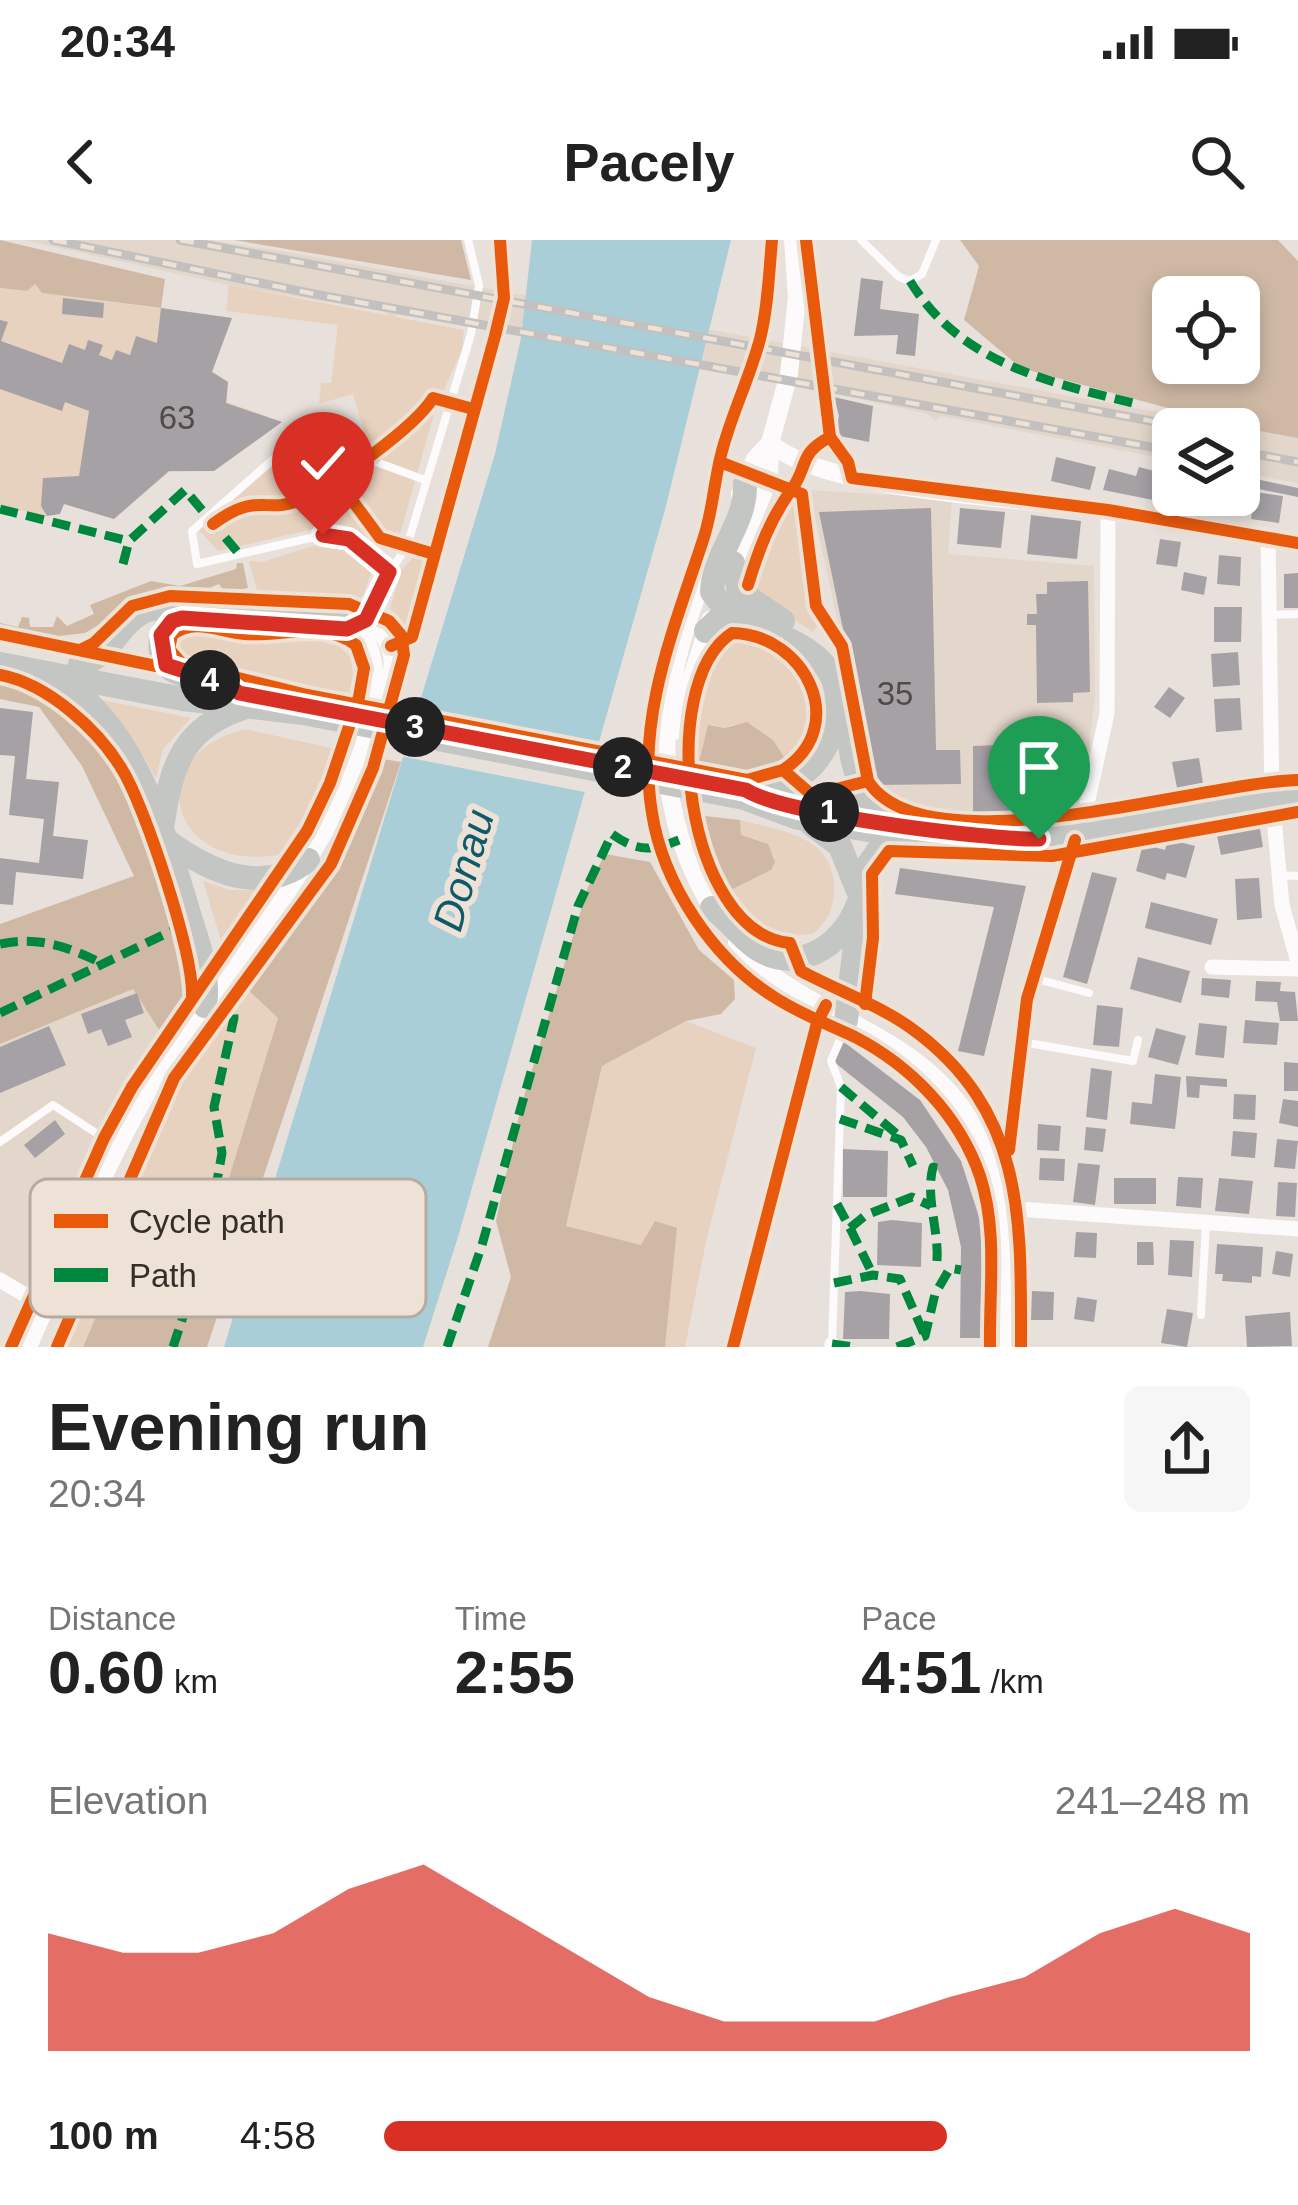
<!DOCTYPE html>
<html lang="en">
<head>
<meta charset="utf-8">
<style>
  :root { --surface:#fff; --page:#f6f6f6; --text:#222; --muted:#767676; --accent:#d93025 }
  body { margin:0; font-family:Helvetica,sans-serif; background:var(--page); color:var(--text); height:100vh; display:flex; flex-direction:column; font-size:45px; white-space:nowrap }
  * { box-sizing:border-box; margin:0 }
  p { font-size:39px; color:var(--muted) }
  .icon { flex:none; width:66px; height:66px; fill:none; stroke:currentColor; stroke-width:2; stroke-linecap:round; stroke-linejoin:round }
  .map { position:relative; height:1107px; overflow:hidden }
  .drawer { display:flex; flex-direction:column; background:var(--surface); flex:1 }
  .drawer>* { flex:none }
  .tools { position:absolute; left:1152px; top:36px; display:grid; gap:24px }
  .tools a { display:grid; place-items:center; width:108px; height:108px; border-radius:18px; background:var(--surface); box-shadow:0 6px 18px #0003; font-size:60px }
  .pin { position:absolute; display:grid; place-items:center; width:102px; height:102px; color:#fff; margin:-123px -51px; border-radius:50% 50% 50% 0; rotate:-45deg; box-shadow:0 0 12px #0007 }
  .pin .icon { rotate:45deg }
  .km { position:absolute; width:60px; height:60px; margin:-30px; border-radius:50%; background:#222; color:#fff; font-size:33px; line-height:60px; text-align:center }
  .round { display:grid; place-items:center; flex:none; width:126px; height:126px; border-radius:18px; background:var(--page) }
  .head { display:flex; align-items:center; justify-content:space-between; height:204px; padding:0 48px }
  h1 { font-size:66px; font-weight:800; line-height:90px }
  .figures { display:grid; grid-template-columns:repeat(3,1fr); gap:18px; height:204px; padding:12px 48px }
  .figures div { display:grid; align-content:center }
  .figures b { font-size:60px; font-weight:800 }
  .figures small { font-size:33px; font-weight:400 }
  .figures p { font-size:33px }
  .chart { height:336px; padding:24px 48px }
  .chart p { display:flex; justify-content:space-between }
  .chart svg { width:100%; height:216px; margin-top:12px; fill:var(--accent); opacity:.7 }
  ul { padding:0 48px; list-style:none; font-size:39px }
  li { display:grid; grid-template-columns:192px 144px 1fr; align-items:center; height:90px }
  li i { height:30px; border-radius:15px; background:var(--accent) }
  .status { display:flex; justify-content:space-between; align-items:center; height:84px; padding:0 60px; background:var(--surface); direction:ltr }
  .status svg { height:33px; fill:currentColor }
  header { display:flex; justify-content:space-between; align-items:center; height:156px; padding:0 48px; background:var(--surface); font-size:54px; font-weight:800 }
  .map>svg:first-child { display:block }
  .built { fill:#e3d6ca }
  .green { fill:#e7d2bf }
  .forest { fill:#cfb9a5; fill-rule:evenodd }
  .water { fill:#a9ced7 }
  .pier { fill:#e8e1db }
  .building { fill:#a6a1a5 }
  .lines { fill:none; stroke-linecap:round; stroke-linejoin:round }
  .service { stroke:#fcfafa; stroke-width:8 }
  .minor { stroke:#fcfafa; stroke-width:15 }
  .tertiary { stroke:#fcfafa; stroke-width:18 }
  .primary { stroke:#c3c6c3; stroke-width:24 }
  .rail-casing { stroke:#c3c1bf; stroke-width:9 }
  .rail { stroke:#eee1d5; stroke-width:4.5; stroke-dasharray:14; stroke-linecap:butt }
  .quiet { stroke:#00873e; stroke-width:9; stroke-dasharray:18 9; stroke-linecap:butt }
  .cycleway-casing { stroke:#eee1d5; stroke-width:20 }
  .cycleway { stroke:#e8590c; stroke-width:12 }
  .route-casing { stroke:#fff; stroke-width:24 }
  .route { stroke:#d93025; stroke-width:15 }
  .labels { text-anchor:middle; stroke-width:12; stroke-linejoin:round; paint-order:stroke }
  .number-label { font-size:33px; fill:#504b49 }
  .water-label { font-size:42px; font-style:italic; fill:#0c5a6a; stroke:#eee1d5 }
  .key { fill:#eee1d5; stroke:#b6aba2; stroke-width:3 }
  .key-label { font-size:33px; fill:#332e2a }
</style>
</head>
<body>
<div class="status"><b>20:34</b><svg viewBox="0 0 49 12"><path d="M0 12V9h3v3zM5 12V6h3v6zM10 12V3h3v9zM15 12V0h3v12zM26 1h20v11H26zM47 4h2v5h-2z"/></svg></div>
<header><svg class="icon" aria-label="back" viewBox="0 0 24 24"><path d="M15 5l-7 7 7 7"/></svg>Pacely<svg class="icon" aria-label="search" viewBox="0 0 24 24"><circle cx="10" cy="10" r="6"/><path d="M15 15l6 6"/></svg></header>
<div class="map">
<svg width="1298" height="1107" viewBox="0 0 1298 1107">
  <rect width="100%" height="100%" fill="#e8e1db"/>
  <g class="built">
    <polygon points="23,0 209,0 293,13 1298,198 1298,243 1239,232 1239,189 1173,189 1173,220 941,176 935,181 928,174 854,158 422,78 396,75 391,79 385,72 229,45"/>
    <polygon points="809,250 952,259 948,314 1094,326 1095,456 1088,516 1071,571 975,575 921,569 874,547"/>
    <polygon points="133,749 161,793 101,896 30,1050 0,1031 0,804"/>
  </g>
  <g class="green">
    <polygon points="35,44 43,53 232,78 212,131 228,142 227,162 282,182 214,231 169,232 114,279 64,264 47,276 0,266 0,48 27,51"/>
    <path d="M 229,45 L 464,90 L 462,110 L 436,167 L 396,308 C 375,310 360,285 335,284 L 218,311 L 200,291 L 201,285 L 288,214 L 364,192 L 353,154 L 319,164 L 321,143 L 331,143 L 338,85 L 226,71 Z"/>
    <polygon points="794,257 802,279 814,368 822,380 813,392 751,352 778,277"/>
    <path d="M 322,303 C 342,307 364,314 371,334 L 363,356 L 354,360 L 257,350 L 249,321 L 262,322 Z"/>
    <polygon points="419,312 429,315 408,395 390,368 402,329"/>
    <polygon points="181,393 329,398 351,417 356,460 186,422 174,412 174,398"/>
    <path d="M 731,397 C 798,402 844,472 788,523 L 772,500 L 734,484 L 725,488 L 709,485 L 699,522 L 690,518 L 713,426 Z"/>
    <polygon points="97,459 191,478 163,509 156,538 136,504"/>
    <path d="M 245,489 L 336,509 L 323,547 L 288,613 C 173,641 134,517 245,489 Z"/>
    <path d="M 740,580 C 783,591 837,596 834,653 C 833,671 826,683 813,694 L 778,697 L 756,685 L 731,650 L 771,630 L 741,595 Z"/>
    <polygon points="203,641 230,650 264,650 223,707"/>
    <polygon points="247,749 278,778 223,957 184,1023 125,1009 83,1107 60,1107 173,846"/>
    <polygon points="686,781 756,808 707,997 685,1107 665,1107 676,988 641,1005 566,987 602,826"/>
  </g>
  <g class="forest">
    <polygon points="0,0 165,39 161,68 42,53 35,44 27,51 0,48"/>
    <polygon points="234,0 461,0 471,40"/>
    <path d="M 960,0 L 1278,0 L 1298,21 L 1298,198 L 1237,187 L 1021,128 L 964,80 L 979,26 ZM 1173,57 L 1239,57 L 1239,123 L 1173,123 Z"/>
    <polygon points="237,323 243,323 248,348 225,353 219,344 200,352 147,356 85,393 34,399 0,392 0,383 18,387 22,377 29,378 30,387 53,387 57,376 67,386 94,374 90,365 151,341 180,346 236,329"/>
    <path d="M 0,443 C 131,469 155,645 189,752 L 161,793 L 133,749 L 0,804 L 0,684 L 134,636 L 82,526 L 39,467 L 0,459 Z"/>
    <polygon points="747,482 773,500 788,523 748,538 699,522 708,485 725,488"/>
    <polygon points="383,519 401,522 207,1107 83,1107 125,1008 184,1023 223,957 278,778 247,749 332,632"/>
    <polygon points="705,576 740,580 741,595 768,604 775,622 771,630 731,650 710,613"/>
    <polygon points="605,614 650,622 699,710 734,740 735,759 721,774 686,781 602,826 566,986 641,1005 655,981 677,988 665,1107 488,1107 511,1037 496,981 521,866 588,647"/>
  </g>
  <polygon class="water" points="532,0 731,0 665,270 458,997 423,1107 224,1107 495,214 521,98"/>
  <polygon class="pier" points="414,471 603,507 590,553 400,516"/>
  <g class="building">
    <polygon points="861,38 883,41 880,69 919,74 915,116 896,114 898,95 854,96"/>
    <polygon points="63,58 104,63 103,78 62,74"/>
    <polygon points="161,68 232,78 212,132 228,142 226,163 282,182 214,231 169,231 114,279 64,264 60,274 47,276 41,266 43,238 79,236 89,171 65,162 62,171 0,149 0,80 8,82 1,101 62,123 69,104 85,110 88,100 103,105 99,115 112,120 116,110 130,115 136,96 157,103"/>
    <polygon points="834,157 873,166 869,202 835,195 839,176"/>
    <polygon points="1056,217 1096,227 1090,250 1051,241"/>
    <polygon points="1139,227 1173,236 1168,263 1103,250 1109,229 1136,236"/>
    <polygon points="1256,239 1298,248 1298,257 1254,248"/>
    <polygon points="1255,252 1283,256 1279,283 1251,279"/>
    <polygon points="931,268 936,510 960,510 961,544 875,545 819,272"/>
    <polygon points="960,268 1005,272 1001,308 957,304"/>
    <polygon points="1031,275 1081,281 1077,319 1027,314"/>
    <polygon points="1160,299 1181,302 1177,327 1156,324"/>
    <polygon points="1219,315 1241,317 1240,346 1217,344"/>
    <polygon points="1184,332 1207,337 1204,355 1181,350"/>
    <polygon points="1298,333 1298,368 1284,368 1284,334"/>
    <polygon points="1088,341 1090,452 1073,453 1073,462 1037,463 1036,385 1027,385 1027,374 1037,374 1036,354 1047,354 1047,342"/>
    <polygon points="1214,367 1242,367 1241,402 1214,402"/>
    <polygon points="1238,412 1240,445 1213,447 1211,414"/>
    <polygon points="1169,447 1185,458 1170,478 1154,467"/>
    <polygon points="1240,458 1242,490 1216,492 1214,459"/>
    <polygon points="0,468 33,472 26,539 59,542 53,596 88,600 83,639 16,632 13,665 0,664 0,618 39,623 44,579 9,575 15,516 0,515"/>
    <polygon points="1070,502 1070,512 1085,513 1069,570 973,574 973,506"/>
    <polygon points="1199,518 1203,543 1177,548 1172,522"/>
    <polygon points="1259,583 1263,607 1221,615 1216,591"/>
    <polygon points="1168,599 1195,606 1186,638 1167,633 1165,640 1136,631 1143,604 1165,610"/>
    <polygon points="900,628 1026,646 984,816 958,811 994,667 895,654"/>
    <polygon points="1092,632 1117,638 1087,744 1063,737"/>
    <polygon points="1259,638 1262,678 1237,680 1235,639"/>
    <polygon points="1151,662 1218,679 1211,705 1145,688"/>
    <polygon points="1138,717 1190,731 1181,763 1130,749"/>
    <polygon points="1202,738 1231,740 1229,758 1201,755"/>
    <polygon points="1256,741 1281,742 1280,751 1295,752 1298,781 1280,781 1277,762 1255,761"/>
    <polygon points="137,753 144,773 125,780 132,797 108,806 101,789 88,794 81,774"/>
    <polygon points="1097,765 1123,768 1119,807 1093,805"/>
    <polygon points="1245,780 1279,783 1277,805 1243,803"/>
    <polygon points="1199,783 1227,786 1224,818 1195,815"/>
    <polygon points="49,786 66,825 0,853 0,807"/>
    <polygon points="1156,788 1186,796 1178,825 1148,817"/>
    <polygon points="844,802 920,860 961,921 981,983 983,1098 960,1098 961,1007 948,950 926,907 903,877 834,822"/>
    <polygon points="1284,822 1298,823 1298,851 1284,851"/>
    <polygon points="1091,828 1112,831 1107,880 1086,877"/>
    <polygon points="1155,834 1181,837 1175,889 1130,884 1132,862 1152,864"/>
    <polygon points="1186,836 1227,839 1227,847 1200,845 1199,858 1187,857"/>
    <polygon points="1234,854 1256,855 1255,880 1233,879"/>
    <polygon points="1283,859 1298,861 1298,887 1279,883"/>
    <polygon points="55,880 65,894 35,918 24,905"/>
    <polygon points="1038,884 1061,886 1059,911 1037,910"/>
    <polygon points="1086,887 1106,889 1103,912 1084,910"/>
    <polygon points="1233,891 1257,893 1255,918 1231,916"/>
    <polygon points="1277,899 1298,901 1295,929 1274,927"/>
    <polygon points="843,909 888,911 887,957 843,957"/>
    <polygon points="1040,918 1065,919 1064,941 1039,940"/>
    <polygon points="1078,923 1100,925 1095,965 1073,962"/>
    <polygon points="1178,937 1203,938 1201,968 1176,966"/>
    <rect x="1114" y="938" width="42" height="26"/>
    <polygon points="1219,938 1253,941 1249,974 1215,971"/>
    <polygon points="1278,942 1297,943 1295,977 1276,976"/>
    <polygon points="892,980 922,983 921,1027 877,1025 878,982"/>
    <polygon points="1076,992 1097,993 1096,1018 1074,1017"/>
    <polygon points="1170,1000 1194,1001 1192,1037 1168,1035"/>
    <polygon points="1137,1002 1153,1002 1154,1025 1137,1025"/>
    <polygon points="1217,1004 1263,1007 1261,1037 1252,1036 1252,1043 1222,1041 1223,1034 1215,1034"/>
    <polygon points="1276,1011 1293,1014 1290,1037 1272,1034"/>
    <polygon points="860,1051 890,1054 889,1099 843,1099 845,1052"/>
    <polygon points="1032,1051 1054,1052 1053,1080 1031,1080"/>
    <polygon points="1077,1057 1097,1060 1094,1082 1074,1079"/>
    <polygon points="1167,1069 1193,1073 1187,1107 1161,1103"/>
    <polygon points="1290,1072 1292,1106 1247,1107 1245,1076"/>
  </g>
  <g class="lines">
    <g class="service">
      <polyline points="861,0 899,37 910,41 922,34 936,0"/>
      <polyline points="390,332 407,306 471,94 479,45 468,0"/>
      <polyline points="368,375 390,332 349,299 323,295 197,324 192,291 288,206 330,205 425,240"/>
      <polyline points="1270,375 1298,374"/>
      <polyline points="1280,635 1298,636"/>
      <polyline points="1033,738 1089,753"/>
      <polyline points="1022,802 1133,821 1138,800"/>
      <polyline points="0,902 53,865 116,906"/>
      <polyline points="1201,1075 1206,983"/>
      <polyline points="832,1103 841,847 831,821 845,787"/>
    </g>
    <g class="minor">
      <polyline points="1268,297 1272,557 1282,665 1298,722"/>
      <polyline points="1212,727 1298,729"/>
      <polyline points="1000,945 1008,923 1027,759 1088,560 1107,473 1108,270"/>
      <polyline points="1004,968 1298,989"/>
      <polyline points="0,1040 45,1067"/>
      <polyline points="832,1107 832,1104"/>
    </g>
    <g class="tertiary">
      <path d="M 770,203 C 827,253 1027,258 1108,270 C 1172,280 1235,290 1298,303"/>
      <polyline points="740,255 755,219 770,203"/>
      <path d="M 709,324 C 658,445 644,561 717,676"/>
      <polyline points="730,332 769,239 770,203 789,134 797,57 793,0"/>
      <path d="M 366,380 C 396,399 401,431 379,459"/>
      <polyline points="675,491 710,380"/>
      <path d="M 737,703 C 778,749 831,769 883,800 C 1011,874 1008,976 1007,1107"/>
      <path d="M 28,1107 C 65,1023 99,937 144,858 C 203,753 419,524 367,402 L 347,389"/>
    </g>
    <g class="primary">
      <polyline points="733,323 739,351 783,381"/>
      <path d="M 202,380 C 193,379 181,376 173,381 C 155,391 157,422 174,431 C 196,442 219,438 239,453"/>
      <polyline points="706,391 721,377 737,375"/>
      <polyline points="0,424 183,459 303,473 744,558 798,578 956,605 1076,596 1298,555"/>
      <path d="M 80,424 C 111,418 117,385 143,372 C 173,357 332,368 366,380"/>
      <path d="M 55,438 C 133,482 163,587 187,667 C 197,701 210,730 205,766"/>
      <path d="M 845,462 C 851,512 850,550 891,582"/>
      <path d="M 733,548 C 758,553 783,550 804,533 C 821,520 832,498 836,477 C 850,392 743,400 712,352 C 713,314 747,283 745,244"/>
      <path d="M 163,582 C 171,525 184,487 243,468"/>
      <polyline points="811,584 840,606 858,651"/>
      <path d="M 167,601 C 209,631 261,657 308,620"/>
      <path d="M 712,668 C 729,680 739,696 756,708 C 795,735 842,707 857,666"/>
      <polyline points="846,780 864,631 882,605 899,598"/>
    </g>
    <defs>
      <g id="rail">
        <polyline points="53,0 314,54 1173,211"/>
        <polyline points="180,0 1194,189"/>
        <polyline points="1239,211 1298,222"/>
      </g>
    </defs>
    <use href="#rail" class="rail-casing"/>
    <use href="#rail" class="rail"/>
    <g class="quiet">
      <path d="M 910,41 C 959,122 1047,142 1133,163"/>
      <polyline points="0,269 129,301"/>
      <polyline points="123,324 129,301 185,250 240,315"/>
      <path d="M 0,704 C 37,696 67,706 101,723"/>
      <polyline points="0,773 180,687"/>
      <polyline points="841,847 898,895"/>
      <polyline points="840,879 901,900 913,926"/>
      <path d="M 937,928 L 933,927 C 925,958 939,989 937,1021"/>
      <polyline points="837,964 850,988 866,975 912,957 931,966"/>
      <polyline points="850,988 873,1035"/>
      <polyline points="834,1043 873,1035 900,1039 925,1096"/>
      <polyline points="832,1104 854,1107"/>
      <polyline points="173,1107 202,1019 215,952 222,913 214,867 234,778 233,763"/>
      <path d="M 447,1107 L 482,1005 L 578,666 L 612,594 C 637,612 651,611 679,600"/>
      <polyline points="897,1107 925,1096 935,1054 950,1028 961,1030"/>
    </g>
    <defs>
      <g id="cycleway">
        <path d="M 772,0 C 769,32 768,68 760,99 C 750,137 732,173 722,211 C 714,240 713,271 703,300 C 674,389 636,477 652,573 C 663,644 713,719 774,757 C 800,774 828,784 855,797 C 911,826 959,875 980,936 C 998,991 989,1050 990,1107"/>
        <polyline points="806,0 830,197 848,222 852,238 1108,270 1298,303"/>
        <polyline points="309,202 380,298 434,314"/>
        <path d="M 720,222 L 802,254 L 816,366 L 842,406 L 868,541 C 925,631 1203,542 1298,540"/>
        <path d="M 213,284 C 259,250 266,275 300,260 C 334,245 414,188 433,158 L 473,169"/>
        <path d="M 748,345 C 759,309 770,279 792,249 C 809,225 798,214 830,197"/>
        <polyline points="0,394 156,426 182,424 307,455 747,540 783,530 812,555 868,541"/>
        <polyline points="391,406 412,397 495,96 504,58 500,0"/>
        <path d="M 0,435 C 48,444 99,490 123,531 C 146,570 193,712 192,755"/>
        <path d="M 783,530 C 851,486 805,394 732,393 C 654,444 686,694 790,703 L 801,731 C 838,751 882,766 915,791 C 1026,874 1021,982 1021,1107"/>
        <polyline points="865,764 873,698 872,634 889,611 1052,616 1298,572"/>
        <polyline points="1009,910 1027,759 1075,600"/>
        <path d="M 11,1107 L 104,898 L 132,847 L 307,591 L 330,543 L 359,457 L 364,428 L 356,405 C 323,380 282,397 245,394 C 219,392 195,377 172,395 L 169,409 L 182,424"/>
        <polyline points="57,1107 174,838 331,624 373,528 404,415 401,395 389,381 349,364 170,356 132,366 94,403 80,410"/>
        <polyline points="733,1107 817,783 826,765"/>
      </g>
    </defs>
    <use href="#cycleway" class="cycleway-casing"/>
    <use href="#cycleway" class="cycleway"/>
  </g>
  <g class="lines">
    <defs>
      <path id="route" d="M 323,295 L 349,299 L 389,332 L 366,380 L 347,389 L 182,378 L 172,381 L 161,395 L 166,425 L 228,445 L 239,453 L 746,550 C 785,575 988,600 1039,599"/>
    </defs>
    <use href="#route" class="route-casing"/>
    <use href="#route" class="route"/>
  </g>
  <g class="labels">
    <g class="number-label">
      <text x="177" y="189">63</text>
      <text x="895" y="465">35</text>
    </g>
    <g class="water-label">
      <text transform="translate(463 630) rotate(-74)" y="15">Donau</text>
    </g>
  </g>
  <rect x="30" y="939" width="396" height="138" rx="18" class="key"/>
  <rect x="54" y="974" width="54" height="14" fill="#e8590c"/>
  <rect x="54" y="1028" width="54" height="14" fill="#00873e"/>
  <g class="key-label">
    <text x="129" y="993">Cycle path</text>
    <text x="129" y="1047">Path</text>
  </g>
</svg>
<div class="tools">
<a><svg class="icon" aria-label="locate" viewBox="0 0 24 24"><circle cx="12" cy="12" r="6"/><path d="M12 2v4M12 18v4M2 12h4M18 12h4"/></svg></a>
<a><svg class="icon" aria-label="layers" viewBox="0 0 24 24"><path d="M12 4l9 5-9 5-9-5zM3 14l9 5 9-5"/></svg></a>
</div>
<div class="pin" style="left:1039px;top:599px;background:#1e9e55"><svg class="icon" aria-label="arrive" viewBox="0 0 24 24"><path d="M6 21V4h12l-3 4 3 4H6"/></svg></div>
<div class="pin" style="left:323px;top:295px;background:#d93025"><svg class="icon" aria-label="check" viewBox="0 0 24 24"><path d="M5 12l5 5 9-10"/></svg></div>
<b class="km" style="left:829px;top:572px">1</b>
<b class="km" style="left:623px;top:527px">2</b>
<b class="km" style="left:415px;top:487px">3</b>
<b class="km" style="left:210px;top:440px">4</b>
</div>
<section class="drawer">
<div class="head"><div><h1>Evening run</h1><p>20:34</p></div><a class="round"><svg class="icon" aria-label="share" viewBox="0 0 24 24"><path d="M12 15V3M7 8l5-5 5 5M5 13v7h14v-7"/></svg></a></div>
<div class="figures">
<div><p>Distance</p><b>0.60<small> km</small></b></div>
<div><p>Time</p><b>2:55</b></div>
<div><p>Pace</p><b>4:51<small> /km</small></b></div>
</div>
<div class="chart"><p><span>Elevation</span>241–248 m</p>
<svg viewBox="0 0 160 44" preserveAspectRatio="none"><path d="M0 44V20L10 24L20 24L30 20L40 11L50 6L60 15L70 24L80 33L90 38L100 38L110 38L120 33L130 29L140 20L150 15L160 20V44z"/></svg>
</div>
<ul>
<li><b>100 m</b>4:58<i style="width:65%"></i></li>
</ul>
</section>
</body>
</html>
